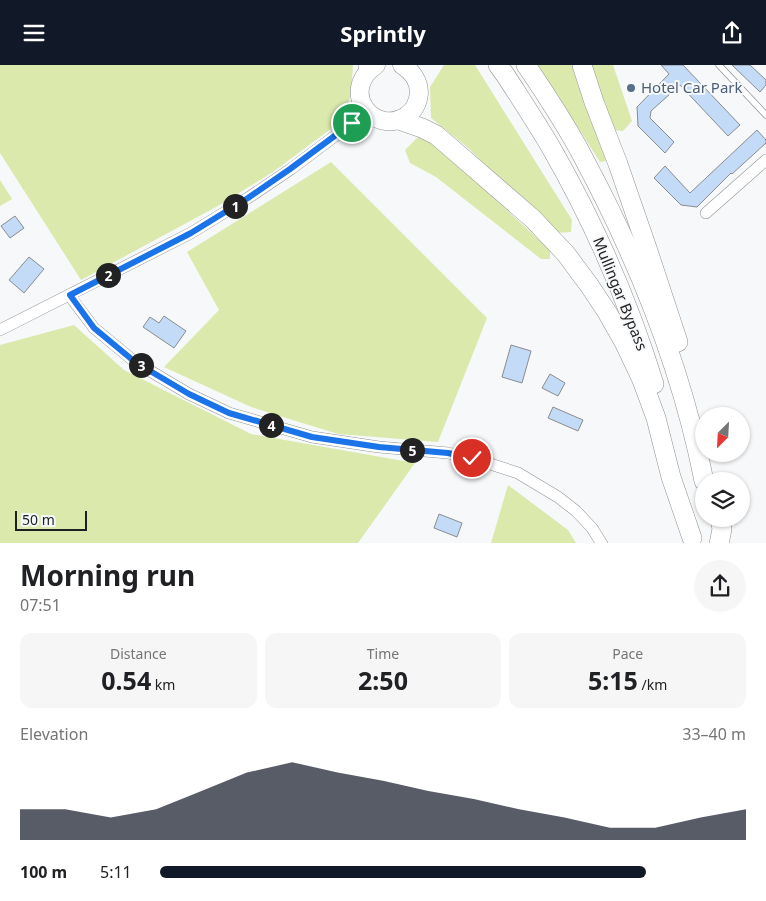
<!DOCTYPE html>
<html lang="en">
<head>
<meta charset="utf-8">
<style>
  :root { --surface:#fff; --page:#f6f6f6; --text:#202124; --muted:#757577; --accent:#111827 }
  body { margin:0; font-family:"Noto Sans",sans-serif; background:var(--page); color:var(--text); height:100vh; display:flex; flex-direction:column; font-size:19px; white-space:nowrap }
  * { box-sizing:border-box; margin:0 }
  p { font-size:16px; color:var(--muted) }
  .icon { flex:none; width:28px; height:28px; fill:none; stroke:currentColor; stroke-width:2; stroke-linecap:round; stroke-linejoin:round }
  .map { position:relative; height:478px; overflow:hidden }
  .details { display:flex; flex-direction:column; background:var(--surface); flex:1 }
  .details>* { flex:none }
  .needle { width:32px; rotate:204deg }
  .buttons { position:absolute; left:695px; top:342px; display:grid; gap:10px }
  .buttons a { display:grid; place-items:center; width:55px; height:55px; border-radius:50%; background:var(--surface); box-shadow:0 1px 4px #0004; font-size:25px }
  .scale { position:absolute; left:15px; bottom:12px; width:72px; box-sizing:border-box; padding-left:5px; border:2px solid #1f2021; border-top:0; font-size:14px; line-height:18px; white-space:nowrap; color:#1f2021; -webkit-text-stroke:4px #f6f8fa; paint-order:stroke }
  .pin { position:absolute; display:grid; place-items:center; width:42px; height:42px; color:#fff; margin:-21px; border:2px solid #fff; border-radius:50%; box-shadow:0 1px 5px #0007 }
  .km { position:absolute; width:25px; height:25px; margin:-12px; border-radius:50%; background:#222; color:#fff; font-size:14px; line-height:25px; text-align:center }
  .round { display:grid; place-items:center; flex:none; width:52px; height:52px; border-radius:26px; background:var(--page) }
  .head { display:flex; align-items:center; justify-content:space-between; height:85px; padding:0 20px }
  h1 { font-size:28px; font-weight:700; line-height:38px }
  .figures { display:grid; grid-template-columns:repeat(3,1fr); gap:8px; height:85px; padding:5px 20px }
  .figures div { display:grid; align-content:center; border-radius:12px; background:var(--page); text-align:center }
  .figures b { font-size:25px; font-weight:700 }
  .figures small { font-size:14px; font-weight:400 }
  .figures p { font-size:14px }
  .chart { height:140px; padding:10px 20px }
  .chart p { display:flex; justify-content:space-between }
  .chart svg { width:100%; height:90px; margin-top:5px; fill:var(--accent); opacity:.7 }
  ul { padding:0 20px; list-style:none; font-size:16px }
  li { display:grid; grid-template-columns:80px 60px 1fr; align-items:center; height:38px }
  li i { height:12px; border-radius:6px; background:var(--accent) }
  header { display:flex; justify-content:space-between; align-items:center; height:65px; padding:0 20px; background:var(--accent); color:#fff; font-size:22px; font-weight:700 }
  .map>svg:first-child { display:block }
  .green { fill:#dbe9ad }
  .building { fill:#c3dbf7; stroke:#8b8c8e }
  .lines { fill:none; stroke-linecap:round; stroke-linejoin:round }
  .service-casing { stroke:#909293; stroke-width:7 }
  .minor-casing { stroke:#909293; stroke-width:12 }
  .primary-casing { stroke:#909293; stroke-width:19 }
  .trunk-casing { stroke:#909293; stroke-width:20 }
  .service { stroke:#fff; stroke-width:5.5 }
  .minor { stroke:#fff; stroke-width:11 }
  .primary { stroke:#fff; stroke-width:18 }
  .trunk { stroke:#fff; stroke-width:19 }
  .route-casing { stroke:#fff; stroke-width:10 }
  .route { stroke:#1a73e8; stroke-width:6 }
  .service-dot { fill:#5c6f8a; stroke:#f6f8fa; stroke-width:2 }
  .labels { text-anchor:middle; stroke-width:4; stroke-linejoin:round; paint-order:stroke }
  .service-label { font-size:15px; fill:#4e5e75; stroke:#f6f8fa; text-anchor:start }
  .street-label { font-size:15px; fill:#1f2021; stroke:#f6f8fa }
</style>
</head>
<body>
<header><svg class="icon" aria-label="menu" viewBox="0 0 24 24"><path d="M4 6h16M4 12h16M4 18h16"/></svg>Sprintly<svg class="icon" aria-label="share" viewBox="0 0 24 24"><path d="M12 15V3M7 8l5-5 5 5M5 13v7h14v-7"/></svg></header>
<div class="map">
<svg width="766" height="479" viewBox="0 0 766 479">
  <rect width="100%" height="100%" fill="#f6f8fa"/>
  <g class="green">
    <polygon points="0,0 353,0 351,28 346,48 332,63 273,107 216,142 81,215 0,88"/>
    <polygon points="444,0 475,0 572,155 571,167 555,168 467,82 431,53 430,22"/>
    <polygon points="537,0 572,0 606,96 600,97 554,25"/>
    <polygon points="590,0 613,0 632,56 623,66 613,65"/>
    <polygon points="419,71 434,78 550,185 550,194 541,194 436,112 410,98 405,85"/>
    <polygon points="331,97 487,253 438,377 338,369 251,342 164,302 219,245 187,187"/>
    <polygon points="0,115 12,134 0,141"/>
    <polygon points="74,260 124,305 251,369 415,398 358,478 0,478 0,280"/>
    <polygon points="508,420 568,465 576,478 491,478"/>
  </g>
  <g class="building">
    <polygon points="661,0 683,0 740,60 728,71 680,20 651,46 650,53 674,77 665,88 638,61 637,42 669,9"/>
    <polygon points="732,0 750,0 766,15 766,20 760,27"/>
    <polygon points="757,65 766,75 766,78 732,109 731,108 697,142 681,140 654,113 665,101 690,128"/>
    <polygon points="15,151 24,163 10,173 1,161"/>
    <polygon points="29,192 44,204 24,228 9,215"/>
    <polygon points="164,251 186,266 174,283 143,262 150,252 159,258"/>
    <polygon points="511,280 531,286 522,318 502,312"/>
    <polygon points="550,309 565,318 558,331 542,323"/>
    <polygon points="553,342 583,355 578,366 548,353"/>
    <polygon points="439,449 462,458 457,472 434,463"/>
  </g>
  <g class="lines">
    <defs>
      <polyline id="service" points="719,0 766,50"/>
      <g id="minor">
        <polyline points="706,148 766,95"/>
        <polyline points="69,230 94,263 135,297 189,329 229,348 312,372 379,382 448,388 472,393 518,408 558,432 576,446 592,463 602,479"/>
        <polyline points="0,265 191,168 248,133 291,104 367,47"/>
      </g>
      <path id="primary" d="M 376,0 C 338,26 374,72 406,51 C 414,46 418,38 419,28 C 419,16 412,6 402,0"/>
      <g id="trunk">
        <polyline points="368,0 369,5"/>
        <path d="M 498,0 L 506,11 C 522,36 538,60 553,86 C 595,160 629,238 654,319"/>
        <path d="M 526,0 C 547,31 567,61 584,94 C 638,195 682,304 704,416"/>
        <polyline points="582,0 594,37 618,99 647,183 678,277"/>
        <polyline points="399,55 422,63 436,70 450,82 533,154 566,189 589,220 607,247 624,277 642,315 656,353 671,412 692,473"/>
        <polyline points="719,479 722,464 720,454"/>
      </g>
    </defs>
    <use href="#service" class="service-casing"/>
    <use href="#minor" class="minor-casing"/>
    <use href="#primary" class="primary-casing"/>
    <use href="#trunk" class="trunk-casing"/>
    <use href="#service" class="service"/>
    <use href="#minor" class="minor"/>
    <use href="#primary" class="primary"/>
    <use href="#trunk" class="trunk"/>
  </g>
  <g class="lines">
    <defs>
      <polyline id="route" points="352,58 290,104 248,133 191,168 70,230 94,263 135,297 189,329 229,348 312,372 379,382 448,388 472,393"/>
    </defs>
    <use href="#route" class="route-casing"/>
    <use href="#route" class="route"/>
  </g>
  <circle class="service-dot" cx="631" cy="23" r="5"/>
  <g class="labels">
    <g class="service-label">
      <text x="641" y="28">Hotel Car Park</text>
    </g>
    <g class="street-label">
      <text transform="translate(620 229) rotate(68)" y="5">Mullingar Bypass</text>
    </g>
  </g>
</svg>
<div class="buttons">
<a><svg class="needle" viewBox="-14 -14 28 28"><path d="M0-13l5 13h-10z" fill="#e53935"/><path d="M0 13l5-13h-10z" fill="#757577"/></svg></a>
<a><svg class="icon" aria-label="layers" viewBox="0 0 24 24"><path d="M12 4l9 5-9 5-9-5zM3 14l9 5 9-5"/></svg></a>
</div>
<div class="scale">50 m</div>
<div class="pin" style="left:352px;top:58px;background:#1e9e55"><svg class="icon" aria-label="arrive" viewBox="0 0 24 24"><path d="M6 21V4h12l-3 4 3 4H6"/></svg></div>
<div class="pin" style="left:472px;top:393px;background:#d93025"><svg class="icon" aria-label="check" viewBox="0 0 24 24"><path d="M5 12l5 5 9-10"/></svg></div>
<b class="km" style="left:235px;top:141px">1</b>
<b class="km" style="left:108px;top:210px">2</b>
<b class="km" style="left:141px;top:300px">3</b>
<b class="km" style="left:271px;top:360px">4</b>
<b class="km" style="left:412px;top:385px">5</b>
</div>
<section class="details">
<div class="head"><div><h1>Morning run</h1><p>07:51</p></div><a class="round"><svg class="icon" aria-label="share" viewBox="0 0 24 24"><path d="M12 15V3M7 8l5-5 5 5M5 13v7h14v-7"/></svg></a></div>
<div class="figures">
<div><p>Distance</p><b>0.54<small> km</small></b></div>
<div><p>Time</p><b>2:50</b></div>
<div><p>Pace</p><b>5:15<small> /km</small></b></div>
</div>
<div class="chart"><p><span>Elevation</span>33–40 m</p>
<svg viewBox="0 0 160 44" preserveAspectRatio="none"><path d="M0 44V29L10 29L20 33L30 29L40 20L50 11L60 6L70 11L80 15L90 20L100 24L110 29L120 33L130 38L140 38L150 33L160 29V44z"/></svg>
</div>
<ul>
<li><b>100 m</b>5:11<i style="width:83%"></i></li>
</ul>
</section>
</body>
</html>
